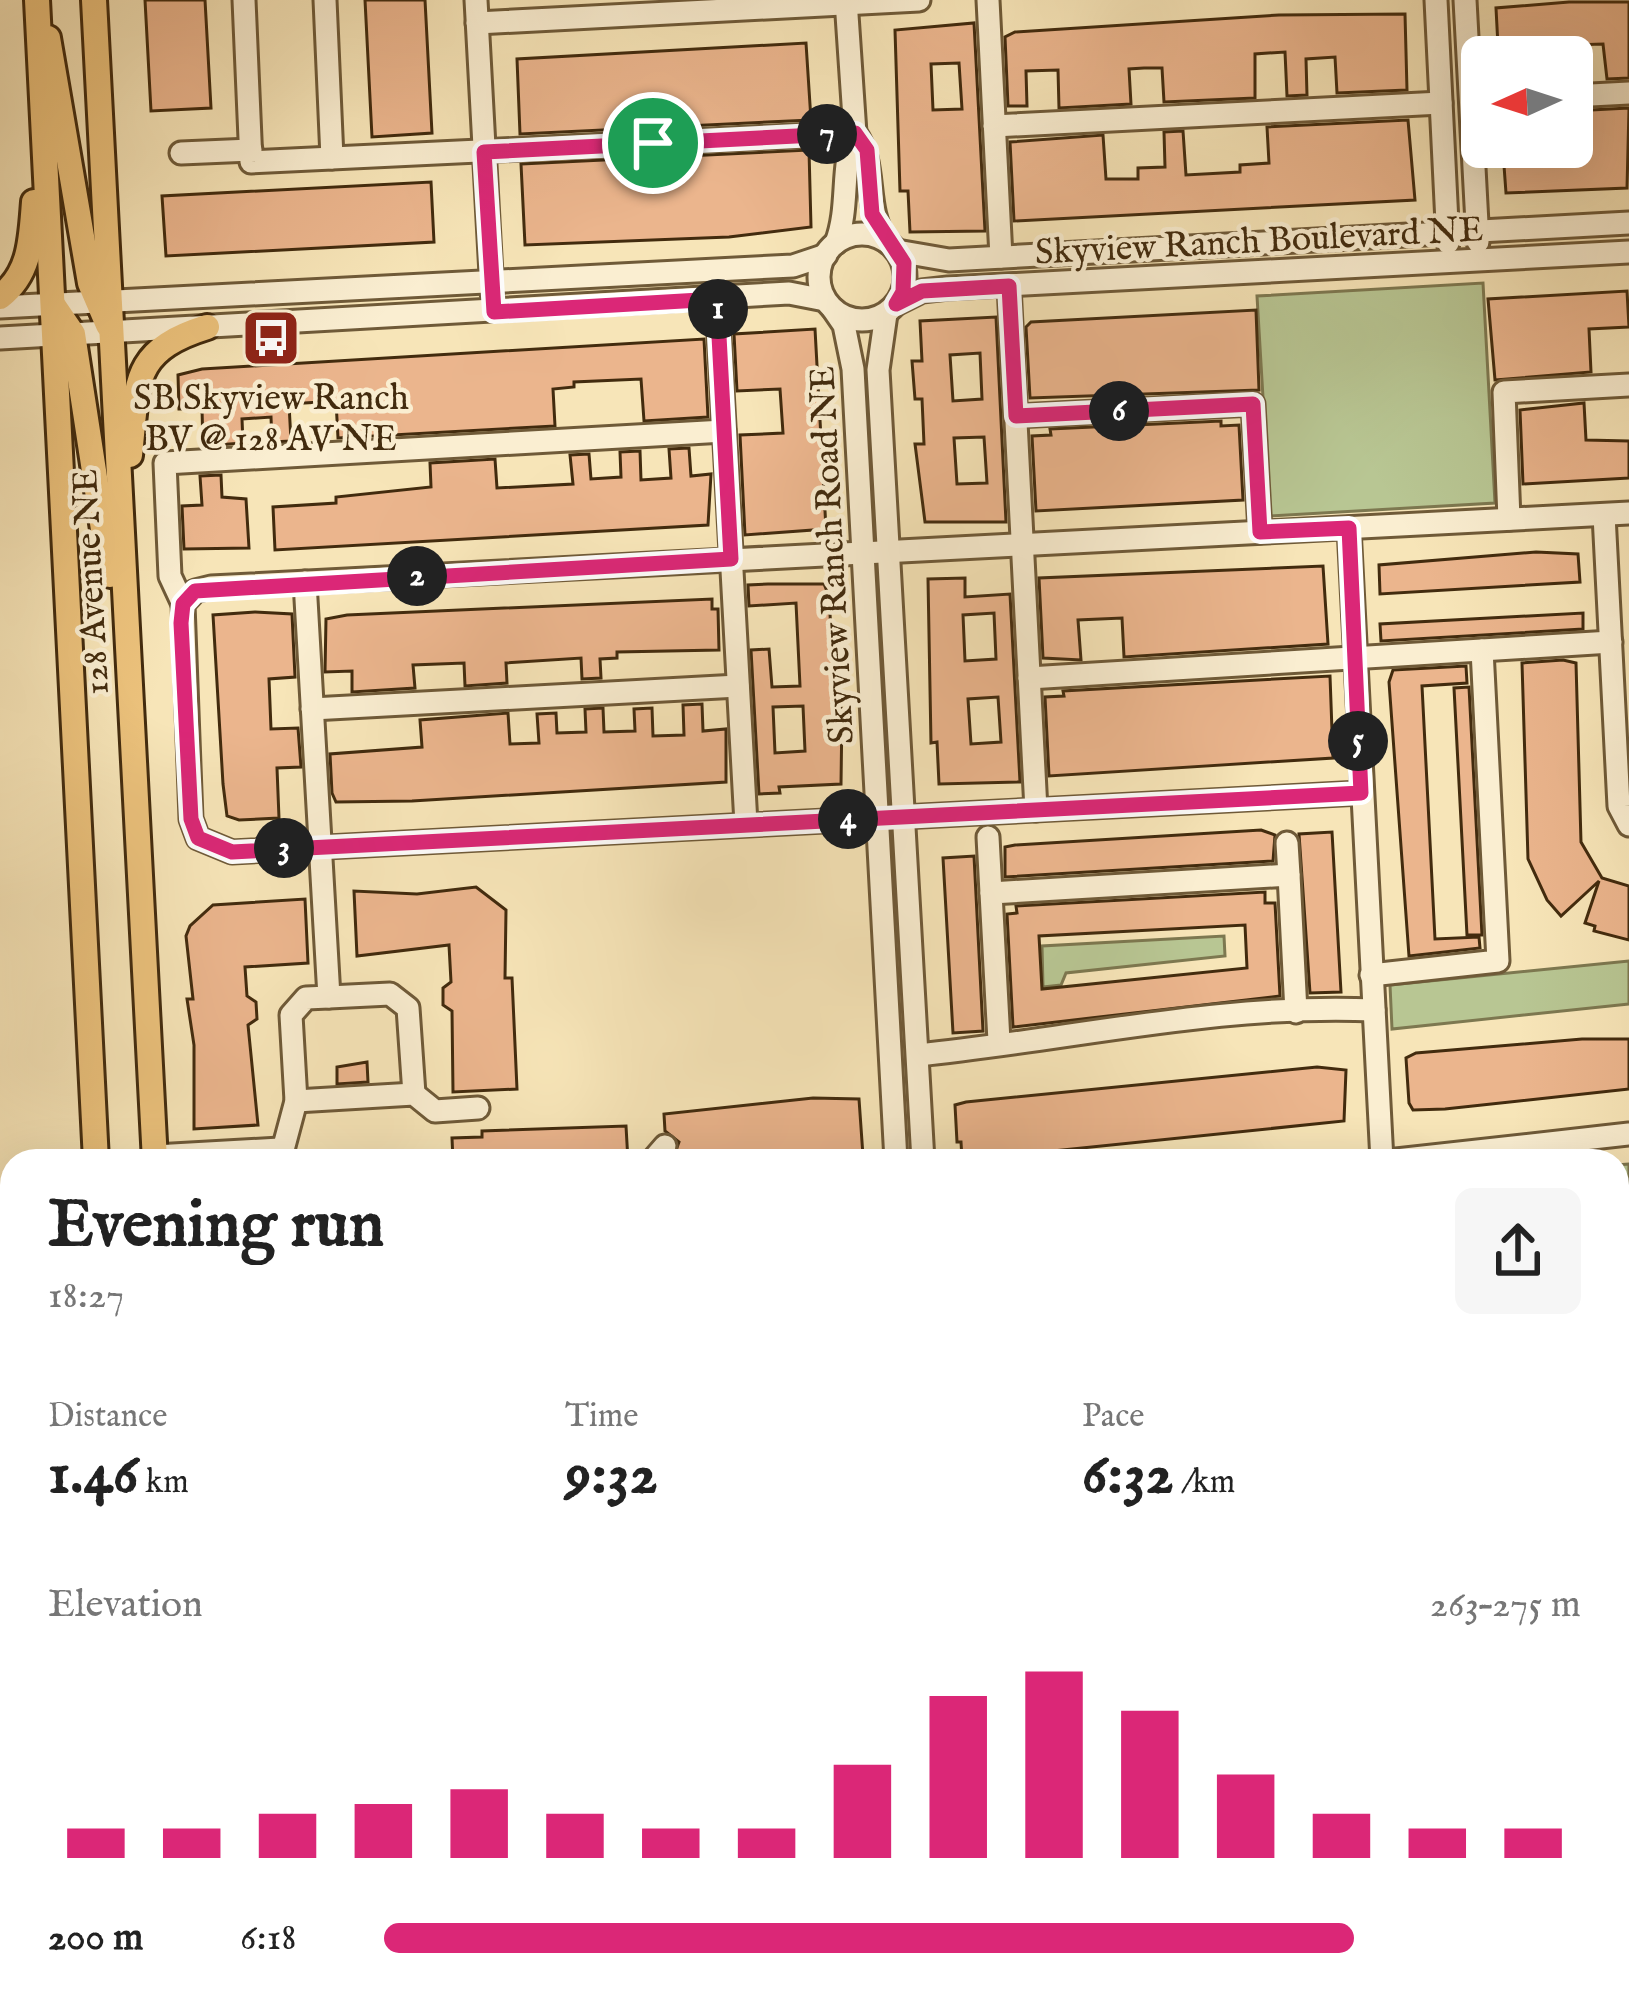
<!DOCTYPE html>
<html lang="en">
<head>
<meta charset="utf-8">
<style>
  :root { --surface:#fff; --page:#f6f6f6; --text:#222; --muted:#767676; --accent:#db2777 }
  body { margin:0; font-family:"IM FELL English",serif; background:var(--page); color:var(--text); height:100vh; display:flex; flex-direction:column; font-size:45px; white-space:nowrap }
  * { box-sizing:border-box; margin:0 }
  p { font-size:39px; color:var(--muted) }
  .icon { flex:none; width:66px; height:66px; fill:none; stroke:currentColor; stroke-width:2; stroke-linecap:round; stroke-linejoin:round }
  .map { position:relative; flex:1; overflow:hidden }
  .details { position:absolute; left:0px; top:1149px; width:1629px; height:861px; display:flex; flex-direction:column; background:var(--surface); border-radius:36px 36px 0 0; box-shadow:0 12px 48px #0002 }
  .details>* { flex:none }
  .needle { width:78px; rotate:267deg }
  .fabs { position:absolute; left:1461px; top:36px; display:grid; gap:24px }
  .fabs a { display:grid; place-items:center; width:132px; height:132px; border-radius:18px; background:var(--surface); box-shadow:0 12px 48px #0002; font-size:60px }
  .pin { position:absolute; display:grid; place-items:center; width:102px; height:102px; color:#fff; margin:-51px; border:6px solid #fff; border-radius:50%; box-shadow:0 3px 12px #0007 }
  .km { position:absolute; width:60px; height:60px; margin:-30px; border-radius:50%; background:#222; color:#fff; font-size:33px; line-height:60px; text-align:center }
  .round { display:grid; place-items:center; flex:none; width:126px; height:126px; border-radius:18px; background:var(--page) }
  .summary { display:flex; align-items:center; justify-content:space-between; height:204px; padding:0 48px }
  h1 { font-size:66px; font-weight:700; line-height:90px }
  .stats { display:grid; grid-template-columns:repeat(3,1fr); gap:18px; height:204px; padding:12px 48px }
  .stats div { display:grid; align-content:center }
  .stats b { font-size:60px; font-weight:700 }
  .stats small { font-size:33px; font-weight:400 }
  .stats p { font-size:33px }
  .chart { height:336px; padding:24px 48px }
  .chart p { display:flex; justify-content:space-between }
  .chart svg { width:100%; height:216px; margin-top:12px; stroke:var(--accent); stroke-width:6 }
  ul { padding:0 48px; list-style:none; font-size:39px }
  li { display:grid; grid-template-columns:192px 144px 1fr; align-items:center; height:90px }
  li i { height:30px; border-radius:15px; background:var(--accent) }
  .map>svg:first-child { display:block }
  .green { fill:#b8c693; stroke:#7d7850; stroke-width:3 }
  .building { fill:#ebb58d; stroke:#422b0e; stroke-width:3; fill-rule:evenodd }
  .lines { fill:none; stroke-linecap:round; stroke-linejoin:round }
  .minor-casing { stroke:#6f5a38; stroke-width:27 }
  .major-casing { stroke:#422b0e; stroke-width:30 }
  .minor { stroke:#faeed1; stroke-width:21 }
  .major { stroke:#ecc27c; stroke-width:24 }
  .route-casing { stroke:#fff; stroke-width:24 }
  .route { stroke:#db2777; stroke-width:15 }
  .labels { text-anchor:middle; stroke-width:9; stroke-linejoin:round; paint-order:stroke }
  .street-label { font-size:36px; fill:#422b0e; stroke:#faeed1 }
  .poi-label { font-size:36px; fill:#422b0e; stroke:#faeed1 }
</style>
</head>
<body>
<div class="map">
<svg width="1629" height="2009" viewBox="0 0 1629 2009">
  <rect width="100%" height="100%" fill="#f7e5b8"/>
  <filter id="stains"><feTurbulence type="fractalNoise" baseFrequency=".00167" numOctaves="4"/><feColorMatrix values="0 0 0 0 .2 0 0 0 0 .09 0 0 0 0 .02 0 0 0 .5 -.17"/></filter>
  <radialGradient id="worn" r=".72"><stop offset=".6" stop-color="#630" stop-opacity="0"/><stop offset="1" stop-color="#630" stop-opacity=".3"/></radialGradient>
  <g class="green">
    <polygon points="1483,283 1495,503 1270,516 1257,296"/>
    <polygon points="1224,936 1225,956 1066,973 1061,985 1043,987 1042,946"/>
    <polygon points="1629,961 1629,1004 1392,1029 1390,985"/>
    <polygon points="1629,1164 1629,1797 1617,1798 1617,1165"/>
  </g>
  <g class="building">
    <polygon points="145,0 205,0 211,108 151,111"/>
    <polygon points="365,0 425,0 432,133 372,137"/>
    <polygon points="1569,2 1629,2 1629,78 1607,79 1603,44 1572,45 1572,39 1498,46 1496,8"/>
    <polygon points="1405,14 1407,90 1337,93 1335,57 1306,59 1307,95 1287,96 1285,52 1255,54 1255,98 1164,102 1162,68 1144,68 1129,69 1131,104 1059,108 1058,70 1026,71 1027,106 1008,106 1005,37 1015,32 1279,15"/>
    <path d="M 974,23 L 985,231 L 910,232 L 908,191 L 900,191 L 895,30 ZM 959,63 L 962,109 L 933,110 L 931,64 Z"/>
    <polygon points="806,43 811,120 520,134 517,59"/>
    <polygon points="1629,108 1627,188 1506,193 1503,152 1572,147 1572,111"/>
    <polygon points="1408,120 1415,200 1014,221 1010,142 1103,135 1106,179 1138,179 1138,168 1165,167 1164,132 1183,131 1186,175 1240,172 1240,165 1269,163 1267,127"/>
    <polygon points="809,150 811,227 729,237 525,245 521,164"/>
    <polygon points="431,182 434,242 166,256 162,196"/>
    <polygon points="1627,291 1629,327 1589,329 1591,372 1495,380 1488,299"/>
    <polygon points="1256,310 1259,390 1030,398 1026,327 1031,322"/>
    <path d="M 996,317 L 1006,522 L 925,522 L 915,444 L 924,444 L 922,399 L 915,399 L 912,361 L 922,361 L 920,321 ZM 980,353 L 982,399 L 953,401 L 950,355 ZM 984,437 L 987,483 L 957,484 L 954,438 Z"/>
    <polygon points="815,329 826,529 745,535 740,435 783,433 780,389 737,391 734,334"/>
    <polygon points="704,339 708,417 644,421 641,379 574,382 574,387 553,389 555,426 338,438 336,401 289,404 291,441 272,442 271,417 242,419 243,443 203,446 202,409 179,409 178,375 202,369"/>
    <polygon points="1584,403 1586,440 1629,441 1629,478 1523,484 1520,410"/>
    <polygon points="1221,421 1221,426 1239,425 1243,500 1036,511 1032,436 1051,435 1050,429"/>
    <polygon points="689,448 691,476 711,474 708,525 275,550 273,507 336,503 336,497 431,487 430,463 495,459 497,488 573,484 570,455 589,454 591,479 621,477 620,452 640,451 641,480 671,478 669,449"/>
    <polygon points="221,475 222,497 246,499 249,548 184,549 182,506 202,505 200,476"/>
    <polygon points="1536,552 1578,554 1580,582 1380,594 1379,565"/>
    <polygon points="1323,566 1328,644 1124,657 1122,618 1078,620 1081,660 1043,658 1039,578"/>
    <path d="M 965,578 L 965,597 L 1010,594 L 1020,782 L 939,784 L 937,742 L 931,743 L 928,579 ZM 994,613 L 996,659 L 965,661 L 963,615 ZM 998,697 L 1001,742 L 971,744 L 968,699 Z"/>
    <path d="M 768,584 L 824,584 L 829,596 L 833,667 L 842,712 L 841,784 L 779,787 L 780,793 L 759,794 L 751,650 L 769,649 L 772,687 L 800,686 L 796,603 L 749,606 L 748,585 ZM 803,706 L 805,751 L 775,753 L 773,707 Z"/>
    <polygon points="712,599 712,609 718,609 719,650 617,652 617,658 600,659 601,678 582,679 581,658 506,663 507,683 465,686 464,663 413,665 415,688 352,692 352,671 325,672 326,619 347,615"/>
    <polygon points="255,612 292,614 295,677 269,679 271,729 298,728 301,767 277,768 279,818 239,820 227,816 223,784 213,615"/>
    <polygon points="1583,613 1583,629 1381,641 1380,624"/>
    <polygon points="1563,660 1576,663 1581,842 1602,878 1629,886 1629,940 1594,931 1595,926 1585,923 1599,881 1561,916 1547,900 1528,859 1522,663"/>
    <polygon points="1466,666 1467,683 1422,686 1435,939 1479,937 1480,948 1409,956 1389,682 1393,670"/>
    <polygon points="1330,676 1333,758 1049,776 1045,697 1064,696 1063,691"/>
    <polygon points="1469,687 1482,935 1467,935 1454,688"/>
    <polygon points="702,704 703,731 726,729 726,782 412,801 336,802 332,793 330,754 422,747 420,720 508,713 510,744 539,743 537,714 556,713 557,733 586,732 585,709 603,708 604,732 635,731 634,709 652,708 653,736 684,735 683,705"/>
    <polygon points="1261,830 1275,835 1273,861 1005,877 1005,847 1015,845"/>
    <polygon points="1332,832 1341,992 1310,993 1299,834"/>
    <polygon points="974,856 983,1031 953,1033 943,858"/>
    <polygon points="476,887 506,910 505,978 512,978 517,1089 453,1092 452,1011 443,1005 443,988 451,982 449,945 357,956 354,891 417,894"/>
    <path d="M 1265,892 L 1265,903 L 1275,903 L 1280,996 L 1013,1027 L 1007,914 L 1017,913 L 1016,906 ZM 1245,925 L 1247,968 L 1042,989 L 1039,936 Z"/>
    <polygon points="305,899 308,963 245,967 247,996 256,1002 257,1019 248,1025 258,1125 194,1129 194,1045 187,999 193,999 186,936 190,926 213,905"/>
    <polygon points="1582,1039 1629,1039 1629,1089 1445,1109 1413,1110 1409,1103 1406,1058 1416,1053"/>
    <polygon points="367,1062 368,1082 337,1084 337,1067"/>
    <polygon points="1317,1067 1346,1070 1344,1121 985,1158 962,1159 961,1142 957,1142 955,1105 966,1102"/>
    <polygon points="813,1098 859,1099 863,1156 672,1161 679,1142 665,1131 664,1114"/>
    <polygon points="626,1126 628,1161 453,1161 452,1138 482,1137 482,1131"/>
  </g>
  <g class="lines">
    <defs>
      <g id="minor">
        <polyline points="244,0 251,162 855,133"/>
        <polyline points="325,0 332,158"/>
        <polyline points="476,0 492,293"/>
        <polyline points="988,0 1001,257"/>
        <polyline points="1436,0 1448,243"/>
        <polyline points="1465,0 1478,242"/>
        <polyline points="477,23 919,0"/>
        <polyline points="1572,96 1629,93"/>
        <polyline points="994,126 1441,103"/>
        <path d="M 855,133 C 878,165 863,207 886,241"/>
        <polyline points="181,153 251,150"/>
        <circle cx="862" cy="277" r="43"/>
        <path d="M 836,243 C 850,206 840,168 855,133 L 846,0"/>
        <polyline points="897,251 949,260 1629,223"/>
        <polyline points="1009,286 1036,810"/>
        <polyline points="717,299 746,824"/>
        <polyline points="896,304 922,291 948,288 1629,252"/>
        <polyline points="0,307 793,266 826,255"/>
        <polyline points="833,309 844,325 853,369 896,1161"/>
        <polyline points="886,314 878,370 923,1161"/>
        <polyline points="0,338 789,293 825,300"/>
        <polyline points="1016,416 1253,404 1260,532"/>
        <polyline points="1604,515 1619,806 1629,825"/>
        <polyline points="1509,519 1504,392 1629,385"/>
        <polyline points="1349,528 1382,1161"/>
        <polyline points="183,604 170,576 165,463 724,431"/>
        <polyline points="1029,678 1611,642"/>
        <polyline points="312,709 738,686"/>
        <polyline points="1361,793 232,852 198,838 191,819 183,604 195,591 211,587 1629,513"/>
        <polyline points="988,837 991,893"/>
        <polyline points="1287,843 1289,875"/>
        <polyline points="1371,975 1498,961 1482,650"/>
        <polyline points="329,997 390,994 408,1008 414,1094"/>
        <polyline points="999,1041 991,893 1289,875 1296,1012"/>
        <path d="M 918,1055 C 1068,1040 1222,1003 1374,1010"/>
        <polyline points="296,1101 414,1094 435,1111 478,1108"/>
        <polyline points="155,1156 280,1149"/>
        <polyline points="280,1161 296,1101 291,1015 306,998 329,997 305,582"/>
        <polyline points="652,1161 665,1146"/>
        <polyline points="1387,1161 1629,1134"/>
        <polyline points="0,1644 12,1644"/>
        <polyline points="0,1675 12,1675"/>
        <polyline points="1617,1916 1629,1915"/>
        <polyline points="556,1998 557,2009"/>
        <polyline points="1560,1998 1560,2009"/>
        <polyline points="833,2009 835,1998"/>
        <polyline points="924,2009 926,1998"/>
        <polyline points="953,2009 954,1998"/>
        <polyline points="1086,2009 1088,1998"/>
        <polyline points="1128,2009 1129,1998"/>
      </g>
      <g id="major">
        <polyline points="37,0 96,1161"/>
        <polyline points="94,0 155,1161"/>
        <polyline points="48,38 90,283 108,325"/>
        <path d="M 0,297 C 31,273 31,239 34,202"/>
        <polyline points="54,306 73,334 110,575"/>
        <path d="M 130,455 C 138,383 130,351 207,327"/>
        <polyline points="141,1998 141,2009"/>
        <polyline points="181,1998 183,2009"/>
      </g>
    </defs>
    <use href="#minor" class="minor-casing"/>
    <use href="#major" class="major-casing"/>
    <use href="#minor" class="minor"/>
    <use href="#major" class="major"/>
  </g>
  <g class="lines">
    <defs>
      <polygon id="route" points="855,133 867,150 872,214 904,263 903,292 896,304 922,291 1009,286 1016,416 1253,404 1260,532 1349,528 1361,793 232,852 198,838 191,819 181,623 183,604 195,591 731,559 717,299 494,312 484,152"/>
    </defs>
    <use href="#route" class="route-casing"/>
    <use href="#route" class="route"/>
  </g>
  <defs>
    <symbol id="bus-square" viewBox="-11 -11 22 22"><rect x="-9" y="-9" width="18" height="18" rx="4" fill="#8f2418" stroke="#faeed1"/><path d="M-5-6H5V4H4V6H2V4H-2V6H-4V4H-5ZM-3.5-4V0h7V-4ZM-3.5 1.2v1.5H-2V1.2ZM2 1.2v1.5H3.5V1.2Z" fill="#fff"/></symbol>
  </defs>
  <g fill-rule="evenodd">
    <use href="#bus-square" x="238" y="305" width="66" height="66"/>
  </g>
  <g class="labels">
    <g class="street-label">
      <text transform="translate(1259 239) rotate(-3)" y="13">Skyview Ranch Boulevard NE</text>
      <text transform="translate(830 555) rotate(-93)" y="13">Skyview Ranch Road NE</text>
      <text transform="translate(89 582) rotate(-93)" y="13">128 Avenue NE</text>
    </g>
    <g class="poi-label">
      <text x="271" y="409">SB Skyview Ranch<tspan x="271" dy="41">BV @ 128 AV NE</tspan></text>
    </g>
  </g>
  <rect width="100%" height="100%" filter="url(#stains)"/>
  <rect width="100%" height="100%" fill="url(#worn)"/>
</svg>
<div class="fabs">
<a><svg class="needle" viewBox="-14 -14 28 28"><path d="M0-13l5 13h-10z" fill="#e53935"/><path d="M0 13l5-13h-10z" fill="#767676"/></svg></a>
</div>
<div class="pin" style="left:653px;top:143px;background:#1e9e55"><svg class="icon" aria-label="arrive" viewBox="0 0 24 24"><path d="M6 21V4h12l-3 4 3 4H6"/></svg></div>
<b class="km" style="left:718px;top:309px">1</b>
<b class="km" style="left:417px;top:576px">2</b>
<b class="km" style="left:284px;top:848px">3</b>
<b class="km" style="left:848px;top:819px">4</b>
<b class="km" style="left:1358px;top:741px">5</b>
<b class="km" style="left:1119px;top:411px">6</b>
<b class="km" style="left:827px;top:134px">7</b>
<section class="details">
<div class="summary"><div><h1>Evening run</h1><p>18:27</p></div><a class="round"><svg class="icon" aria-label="share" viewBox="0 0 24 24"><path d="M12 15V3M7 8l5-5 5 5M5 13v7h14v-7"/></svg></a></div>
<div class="stats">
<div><p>Distance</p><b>1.46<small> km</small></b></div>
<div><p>Time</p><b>9:32</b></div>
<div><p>Pace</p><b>6:32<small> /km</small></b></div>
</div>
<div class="chart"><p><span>Elevation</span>263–275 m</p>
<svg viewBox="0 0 160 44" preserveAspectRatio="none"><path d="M5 44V38M15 44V38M25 44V35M35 44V33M45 44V30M55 44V35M65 44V38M75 44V38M85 44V25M95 44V11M105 44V6M115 44V14M125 44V27M135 44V35M145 44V38M155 44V38"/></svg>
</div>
<ul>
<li><b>200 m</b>6:18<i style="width:81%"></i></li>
</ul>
</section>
</div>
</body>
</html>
